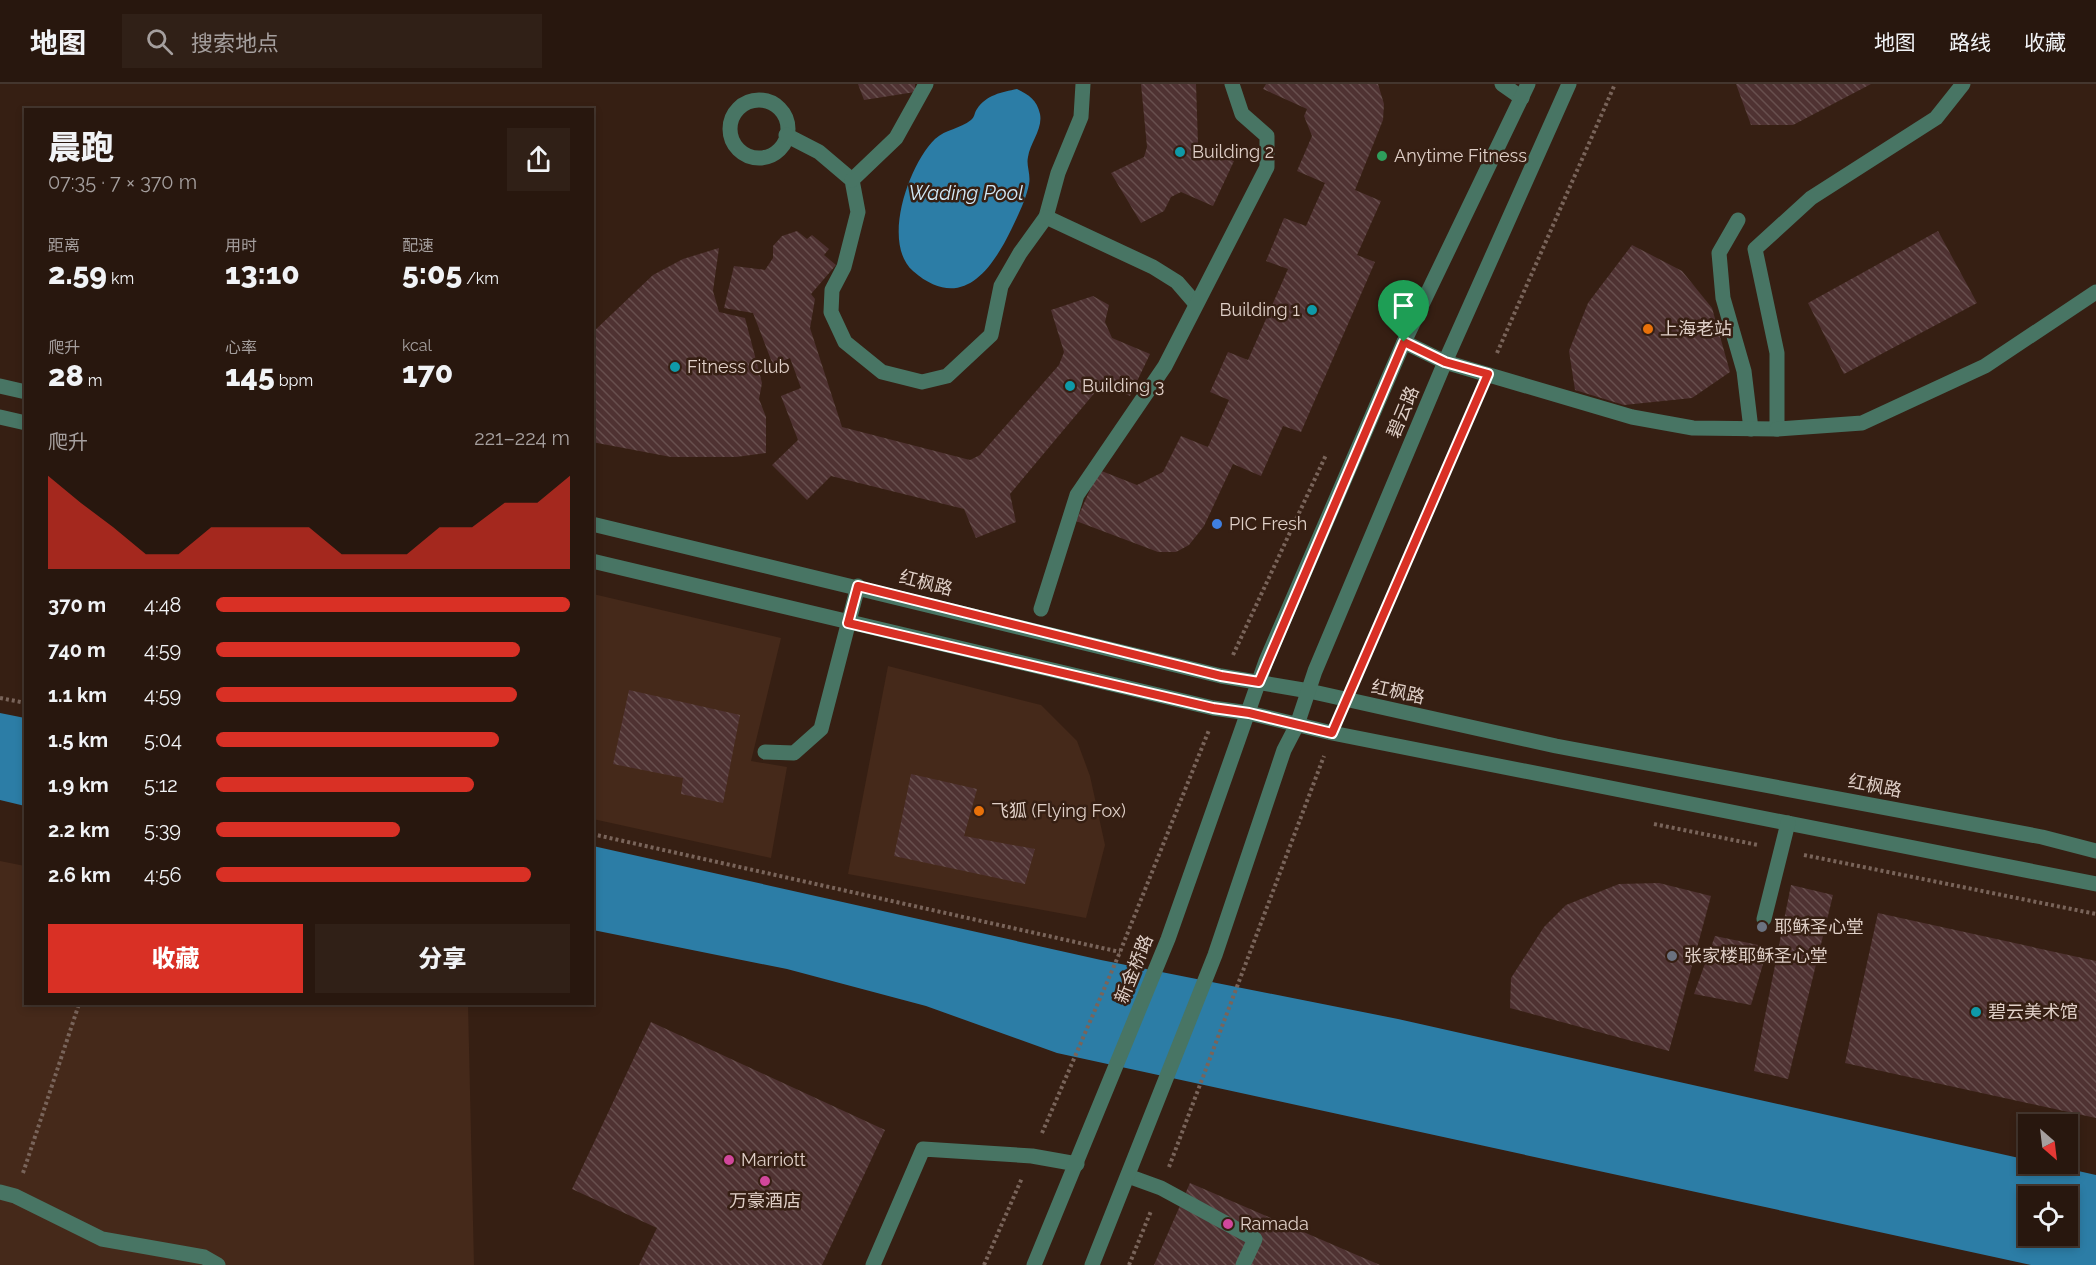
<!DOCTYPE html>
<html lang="zh">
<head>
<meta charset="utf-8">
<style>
  :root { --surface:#28170e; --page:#302017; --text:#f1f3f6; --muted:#a59f9e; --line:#44362e; --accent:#d93025 }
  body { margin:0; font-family:Raleway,"Noto Sans SC",sans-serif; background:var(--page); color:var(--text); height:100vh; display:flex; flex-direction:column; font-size:22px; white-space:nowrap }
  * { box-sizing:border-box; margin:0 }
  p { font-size:20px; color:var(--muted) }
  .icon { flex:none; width:33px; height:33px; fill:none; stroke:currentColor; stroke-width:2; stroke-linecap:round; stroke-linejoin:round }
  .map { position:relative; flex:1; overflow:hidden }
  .panel { position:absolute; left:24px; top:24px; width:570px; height:897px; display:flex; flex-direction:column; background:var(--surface); border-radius:0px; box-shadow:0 3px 9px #0003,0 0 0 2px var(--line) }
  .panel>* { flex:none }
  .needle { width:39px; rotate:152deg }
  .buttons { position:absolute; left:2018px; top:1030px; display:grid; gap:12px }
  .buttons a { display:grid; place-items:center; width:60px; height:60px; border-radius:0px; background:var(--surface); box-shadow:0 3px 9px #0003,0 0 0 2px var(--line); font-size:30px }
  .pin { position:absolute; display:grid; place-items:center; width:51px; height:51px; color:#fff; margin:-62px -26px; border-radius:50% 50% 50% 0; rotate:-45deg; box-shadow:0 0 6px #0007 }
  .pin .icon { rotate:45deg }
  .round { display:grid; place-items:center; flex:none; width:63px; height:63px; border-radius:0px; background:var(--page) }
  .head { display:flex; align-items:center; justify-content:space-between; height:102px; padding:0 24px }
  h1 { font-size:33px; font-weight:800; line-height:45px }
  .stats { display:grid; grid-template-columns:repeat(3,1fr); gap:9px; height:102px; padding:6px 24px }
  .stats div { display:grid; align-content:center }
  .stats b { font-size:30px; font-weight:800 }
  .stats small { font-size:16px; font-weight:400 }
  .stats p { font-size:16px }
  .chart { height:168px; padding:12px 24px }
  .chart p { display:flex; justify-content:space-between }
  .chart svg { width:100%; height:108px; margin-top:6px; fill:var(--accent); opacity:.7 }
  .primary-button { display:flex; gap:12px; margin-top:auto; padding:12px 24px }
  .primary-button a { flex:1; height:69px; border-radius:0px; background:var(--accent); color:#fff; font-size:24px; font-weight:800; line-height:69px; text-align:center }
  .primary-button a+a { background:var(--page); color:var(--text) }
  ul { padding:0 24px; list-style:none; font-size:20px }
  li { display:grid; grid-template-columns:96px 72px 1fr; align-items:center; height:45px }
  li i { height:15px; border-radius:8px; background:var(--accent) }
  header { display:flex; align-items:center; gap:36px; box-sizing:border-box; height:84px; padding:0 30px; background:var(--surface); border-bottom:2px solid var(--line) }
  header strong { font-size:28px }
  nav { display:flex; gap:33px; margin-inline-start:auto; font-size:21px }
  .search { width:420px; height:54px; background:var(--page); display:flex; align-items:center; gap:15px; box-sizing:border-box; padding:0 21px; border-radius:0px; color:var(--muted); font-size:22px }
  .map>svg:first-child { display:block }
  .built { fill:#45291a }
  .water { fill:#2c7da6; fill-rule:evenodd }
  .building { fill:url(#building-back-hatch) }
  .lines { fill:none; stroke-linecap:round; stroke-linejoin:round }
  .path { stroke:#79645a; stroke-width:4; stroke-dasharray:3 3; stroke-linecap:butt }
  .minor { stroke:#487564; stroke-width:15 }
  .route-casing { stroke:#fff; stroke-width:12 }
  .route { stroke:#d93025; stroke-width:8 }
  .culture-dot { fill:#0f9aa8; stroke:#361f13; stroke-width:2 }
  .leisure-dot { fill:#2e9e5b; stroke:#361f13; stroke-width:2 }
  .food-dot { fill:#e8710a; stroke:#361f13; stroke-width:2 }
  .shop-dot { fill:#3f7fe0; stroke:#361f13; stroke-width:2 }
  .worship-dot { fill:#6b7280; stroke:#361f13; stroke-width:2 }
  .hotel-dot { fill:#d1479c; stroke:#361f13; stroke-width:2 }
  .labels { text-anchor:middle; stroke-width:5; stroke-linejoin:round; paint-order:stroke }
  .poi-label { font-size:18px; fill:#dfcfc7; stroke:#361f13; text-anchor:start }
  .street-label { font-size:18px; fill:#dfcfc7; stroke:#361f13 }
  .water-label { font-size:20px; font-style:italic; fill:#d2e8f6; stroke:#361f13 }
</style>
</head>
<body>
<header>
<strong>地图</strong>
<div class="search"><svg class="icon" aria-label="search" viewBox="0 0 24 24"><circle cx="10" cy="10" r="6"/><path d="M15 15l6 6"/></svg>搜索地点</div>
<nav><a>地图</a><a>路线</a><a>收藏</a></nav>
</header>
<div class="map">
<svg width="2096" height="1181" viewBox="0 0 2096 1181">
  <defs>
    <pattern id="building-back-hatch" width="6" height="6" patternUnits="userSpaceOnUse" patternTransform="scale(1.5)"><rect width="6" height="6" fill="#4f3232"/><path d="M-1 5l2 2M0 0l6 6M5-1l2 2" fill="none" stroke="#684f4e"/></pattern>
  </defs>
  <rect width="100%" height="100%" fill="#361f13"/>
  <g class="built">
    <polygon points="593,510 781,554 751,677 787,683 771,774 593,735"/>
    <polygon points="888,582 1041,621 1077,657 1090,692 1105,761 1086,834 848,790"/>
    <polygon points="0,777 25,782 26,920 468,920 474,1181 0,1181"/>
  </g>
  <g class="water">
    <path d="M 1017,5 C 1029,11 1037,16 1040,30 C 1043,45 1030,59 1028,73 C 1026,82 1031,90 1029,100 C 1026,116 1018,131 1011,146 C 990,189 960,228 913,187 C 881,159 909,80 935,55 C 946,45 960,45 971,36 C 975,33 974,29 977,25 C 986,11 1002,8 1017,5 Z"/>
    <polygon points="0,629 25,634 25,722 0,716"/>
    <path d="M 593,762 L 1101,876 L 1398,935 L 2028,1076 L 2028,1080 L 2047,1080 L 2096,1091 L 2096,1181 L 2031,1181 L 1057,969 L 926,922 L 787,885 L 593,846 ZM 2028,1113 L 2067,1113 L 2067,1152 L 2028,1152 Z"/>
  </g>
  <g class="building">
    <polygon points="858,0 915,0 915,8 864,16"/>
    <polygon points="1141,0 1196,0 1198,60 1234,77 1213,122 1181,108 1171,113 1164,127 1141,139 1111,89 1144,73 1147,63"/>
    <polygon points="1266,0 1378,0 1384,20 1383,36 1355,106 1381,117 1357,171 1375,178 1301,348 1283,342 1261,392 1233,380 1204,442 1189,461 1176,468 1158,468 1076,437 1099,386 1137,401 1163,388 1181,352 1208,363 1229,316 1210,308 1228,268 1248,276 1288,185 1266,177 1284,134 1306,142 1325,99 1297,87 1312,52 1304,32 1307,25 1263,5"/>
    <polygon points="1736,0 1871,0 1793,41 1751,41"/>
    <polygon points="797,147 807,155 812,151 829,165 824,171 836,181 811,210 815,215 810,244 842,343 970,376 980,371 1059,281 1064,268 1051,226 1093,212 1109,221 1105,238 1112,254 1150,270 1130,312 1102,300 1010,410 1016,438 976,454 964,425 831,392 807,416 772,381 798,356 781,312 801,304 790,274 773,281 753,229 724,224 734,182 765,186 773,174 773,162 782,152"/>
    <polygon points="1938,147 1977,219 1844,290 1808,219"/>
    <polygon points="1632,161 1682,187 1712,224 1730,288 1692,314 1624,321 1575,306 1569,267 1588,219"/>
    <polygon points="719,164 713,207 719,228 745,234 762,299 759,315 766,333 766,369 736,373 671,373 592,358 592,249 653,191 683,175"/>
    <polygon points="629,606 740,631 723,719 681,710 683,694 613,680"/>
    <polygon points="911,690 977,705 964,752 1035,765 1025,800 894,772"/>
    <polygon points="1659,799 1711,812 1669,967 1510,924 1511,894 1544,843 1566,821 1619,800"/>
    <polygon points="1791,801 1833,811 1788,995 1754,987"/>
    <polygon points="1878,829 2096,877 2096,1034 1845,979"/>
    <polygon points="1715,852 1768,863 1751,921 1694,910"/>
    <polygon points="651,938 885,1046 822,1181 639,1181 657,1144 572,1105"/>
    <polygon points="1190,1099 1380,1181 1154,1181"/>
  </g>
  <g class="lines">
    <g class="path">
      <polyline points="1497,269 1615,0"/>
      <polyline points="1233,571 1326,371"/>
      <polyline points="1355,593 1479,311"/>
      <polyline points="0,614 26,619"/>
      <polyline points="1654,740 1758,761"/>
      <polyline points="592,750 1120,868"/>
      <polyline points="1804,771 2096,830"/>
      <polyline points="1042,1049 1120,868 1209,646"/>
      <polyline points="1169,1083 1324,672"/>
      <polyline points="23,1089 79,920"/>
      <polyline points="984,1181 1022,1094"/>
      <polyline points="1129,1181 1151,1127"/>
    </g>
    <g class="minor">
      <polyline points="1502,0 1522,14"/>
      <circle cx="759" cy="45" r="29"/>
      <polyline points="786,51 819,68 852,96 858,128 844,183 832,206 831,228 845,258 882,288 922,298 947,292 991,251 1001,202 1020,169 1046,133 1058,89 1081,33 1083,0"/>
      <polyline points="852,96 896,54 926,0"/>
      <polyline points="1046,133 1153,183 1177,198 1196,220"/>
      <polyline points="1738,136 1719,169 1723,214 1744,287 1751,345"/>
      <polyline points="1404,258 1445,278 1632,333 1693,344 1777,345 1777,269 1755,165 1811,114 1936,34 1963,0"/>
      <polyline points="0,302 26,308"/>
      <polyline points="0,333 26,339"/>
      <polyline points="1777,345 1862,339 1985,282 2096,208"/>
      <polyline points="592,440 1221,592 1309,607 1556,662 2042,753 2096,767"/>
      <polyline points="592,477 1213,624 1249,629 1332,649 2096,800"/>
      <polyline points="1041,525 1077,411 1165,282 1267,83 1267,52 1242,30 1232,0"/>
      <polyline points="765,668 794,669 821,645 858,502"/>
      <polyline points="1764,835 1788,739"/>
      <polyline points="1128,1092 1161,1104 1255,1155 1243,1181"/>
      <polyline points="0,1108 15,1112 102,1155 204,1173 218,1181"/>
      <polyline points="873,1181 923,1065 1032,1072 1077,1080"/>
      <polyline points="1034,1181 1168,855 1266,577 1404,258 1528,0"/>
      <polyline points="1092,1181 1215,871 1284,666 1297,641 1315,587 1445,278 1569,0"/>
    </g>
  </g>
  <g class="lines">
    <defs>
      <polygon id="route" points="1404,258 1445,278 1488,290 1332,649 1249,629 1213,624 848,539 858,502 1221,592 1259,598"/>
    </defs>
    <use href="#route" class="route-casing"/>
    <use href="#route" class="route"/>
  </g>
  <g class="culture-dot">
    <circle cx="1180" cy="68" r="6"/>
    <circle cx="1312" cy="226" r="6"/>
    <circle cx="675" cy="283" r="6"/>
    <circle cx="1070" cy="302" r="6"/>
    <circle cx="1976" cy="928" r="6"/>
  </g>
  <circle class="leisure-dot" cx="1382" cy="72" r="6"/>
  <g class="food-dot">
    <circle cx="1648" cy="245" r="6"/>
    <circle cx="979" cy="727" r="6"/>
  </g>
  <circle class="shop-dot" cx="1217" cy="440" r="6"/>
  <g class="worship-dot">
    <circle cx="1762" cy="843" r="6"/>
    <circle cx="1672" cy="872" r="6"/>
  </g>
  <g class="hotel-dot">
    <circle cx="729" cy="1076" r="6"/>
    <circle cx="765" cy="1097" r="6"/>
    <circle cx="1228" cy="1140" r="6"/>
  </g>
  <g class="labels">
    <g class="poi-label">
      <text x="1192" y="74">Building 2</text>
      <text x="1394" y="78">Anytime Fitness</text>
      <text x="1300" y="232" text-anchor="end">Building 1</text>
      <text x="1660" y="251">上海老站</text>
      <text x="687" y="289">Fitness Club</text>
      <text x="1082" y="308">Building 3</text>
      <text x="1229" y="446">PIC Fresh</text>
      <text x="991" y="733">飞狐 (Flying Fox)</text>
      <text x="1774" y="849">耶稣圣心堂</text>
      <text x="1684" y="878">张家楼耶稣圣心堂</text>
      <text x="1988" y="934">碧云美术馆</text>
      <text x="741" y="1082">Marriott</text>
      <text x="765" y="1123" text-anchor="middle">万豪酒店</text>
      <text x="1240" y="1146">Ramada</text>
    </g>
    <g class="street-label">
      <text transform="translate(1403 328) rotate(-67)" y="6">碧云路</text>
      <text transform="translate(926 499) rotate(14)" y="6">红枫路</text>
      <text transform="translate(1398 608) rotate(12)" y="6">红枫路</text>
      <text transform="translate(1875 702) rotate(11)" y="6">红枫路</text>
      <text transform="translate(1134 885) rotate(-68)" y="6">新金桥路</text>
    </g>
    <g class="water-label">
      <text x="966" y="116">Wading Pool</text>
    </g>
  </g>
</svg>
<div class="buttons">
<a><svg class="needle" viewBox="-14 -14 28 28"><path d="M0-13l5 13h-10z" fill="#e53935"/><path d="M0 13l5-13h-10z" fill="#a59f9e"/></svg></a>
<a><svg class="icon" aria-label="locate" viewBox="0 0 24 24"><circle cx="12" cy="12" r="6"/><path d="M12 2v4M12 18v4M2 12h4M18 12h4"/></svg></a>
</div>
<div class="pin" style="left:1404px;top:258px;background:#1e9e55"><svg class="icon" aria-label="arrive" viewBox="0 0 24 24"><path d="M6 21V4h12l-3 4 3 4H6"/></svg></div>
<section class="panel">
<div class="head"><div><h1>晨跑</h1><p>07:35 · 7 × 370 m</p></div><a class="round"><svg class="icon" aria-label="share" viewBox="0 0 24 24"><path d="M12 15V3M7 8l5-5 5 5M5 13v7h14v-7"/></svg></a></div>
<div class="stats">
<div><p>距离</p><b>2.59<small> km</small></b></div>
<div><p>用时</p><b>13:10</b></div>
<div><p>配速</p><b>5:05<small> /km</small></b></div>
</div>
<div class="stats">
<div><p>爬升</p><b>28<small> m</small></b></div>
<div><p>心率</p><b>145<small> bpm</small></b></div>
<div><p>kcal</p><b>170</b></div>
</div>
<div class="chart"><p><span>爬升</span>221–224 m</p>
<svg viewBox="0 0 160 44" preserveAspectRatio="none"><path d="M0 44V6L10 17L20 27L30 38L40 38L50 27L60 27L70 27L80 27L90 38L100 38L110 38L120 27L130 27L140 17L150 17L160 6V44z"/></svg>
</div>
<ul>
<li><b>370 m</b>4:48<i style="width:100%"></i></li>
<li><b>740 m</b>4:59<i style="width:86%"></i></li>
<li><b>1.1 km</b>4:59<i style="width:85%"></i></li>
<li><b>1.5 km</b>5:04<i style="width:80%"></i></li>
<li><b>1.9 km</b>5:12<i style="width:73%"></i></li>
<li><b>2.2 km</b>5:39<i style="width:52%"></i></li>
<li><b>2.6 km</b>4:56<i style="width:89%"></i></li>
</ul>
<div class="primary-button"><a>收藏</a><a>分享</a></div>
</section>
</div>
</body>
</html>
